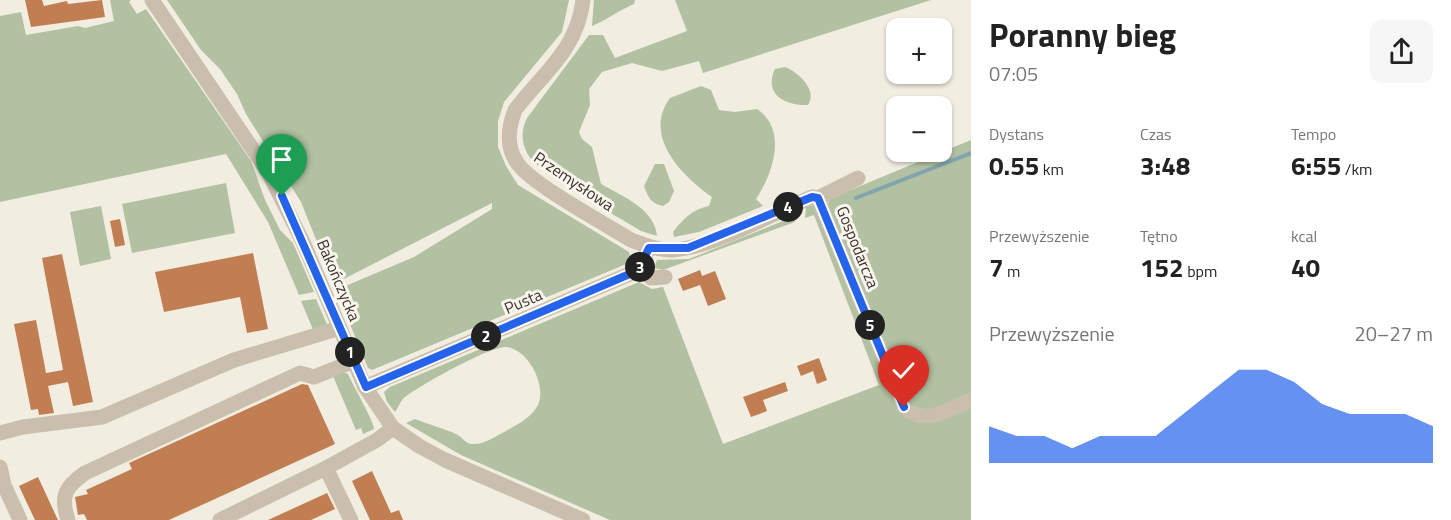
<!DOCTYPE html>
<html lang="pl">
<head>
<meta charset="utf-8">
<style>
  :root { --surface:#fff; --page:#f6f6f6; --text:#222; --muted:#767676; --accent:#2563eb }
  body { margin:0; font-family:"Titillium Web",sans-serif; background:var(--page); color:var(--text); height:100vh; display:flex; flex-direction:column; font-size:22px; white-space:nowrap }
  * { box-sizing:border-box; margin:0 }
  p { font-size:20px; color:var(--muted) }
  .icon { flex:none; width:33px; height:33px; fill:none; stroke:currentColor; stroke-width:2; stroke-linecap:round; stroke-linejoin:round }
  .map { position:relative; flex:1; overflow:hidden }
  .side { display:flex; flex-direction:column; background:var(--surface); width:480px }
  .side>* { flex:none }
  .buttons { position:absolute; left:886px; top:18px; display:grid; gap:12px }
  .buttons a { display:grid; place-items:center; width:66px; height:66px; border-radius:12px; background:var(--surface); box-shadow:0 2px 4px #0004; font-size:30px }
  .pin { position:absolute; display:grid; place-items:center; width:51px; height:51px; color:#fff; margin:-62px -26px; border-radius:50% 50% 50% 0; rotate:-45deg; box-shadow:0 0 6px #0007 }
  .pin .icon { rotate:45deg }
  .km { position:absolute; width:30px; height:30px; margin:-15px; border-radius:50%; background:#222; color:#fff; font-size:16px; line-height:30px; text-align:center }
  .round { display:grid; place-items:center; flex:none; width:63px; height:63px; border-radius:12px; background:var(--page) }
  .head { display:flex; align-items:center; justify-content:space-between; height:102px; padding:0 18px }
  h1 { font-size:33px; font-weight:700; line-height:45px }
  .stats { display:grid; grid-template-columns:repeat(3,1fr); gap:9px; height:102px; padding:6px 18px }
  .stats div { display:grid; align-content:center }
  .stats b { font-size:26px; font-weight:700 }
  .stats small { font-size:16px; font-weight:400 }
  .stats p { font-size:16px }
  .chart { height:168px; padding:12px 18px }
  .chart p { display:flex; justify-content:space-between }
  .chart svg { width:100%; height:108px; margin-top:6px; fill:var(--accent); opacity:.7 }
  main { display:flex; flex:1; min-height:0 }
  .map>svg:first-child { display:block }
  .green { fill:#b1c1a1 }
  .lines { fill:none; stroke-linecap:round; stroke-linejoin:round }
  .stream { stroke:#81a5ae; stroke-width:4 }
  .building { fill:#c07e52 }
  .minor { stroke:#cabfad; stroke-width:15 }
  .route-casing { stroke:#fff; stroke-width:12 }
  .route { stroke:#2563eb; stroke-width:8 }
  .labels { text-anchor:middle; stroke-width:6; stroke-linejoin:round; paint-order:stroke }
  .street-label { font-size:16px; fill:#39322b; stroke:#faf6ee }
</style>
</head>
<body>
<main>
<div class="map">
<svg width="971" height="520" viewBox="0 0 971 520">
  <rect width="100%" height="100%" fill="#f2ede1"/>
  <g class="green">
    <polygon points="110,0 131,0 129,2 137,14 146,9 251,161 265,200 280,230 293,243 314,292 299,295 268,222 226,154 0,202 0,16 21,12 26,35 78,26 85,28 114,21"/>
    <polygon points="167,0 569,0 562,32 504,102 498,121 498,147 506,166 518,185 629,252 631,262 372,370 368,368 336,290 414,257 492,209 492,203 334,284 301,202 246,114 237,94 220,69 201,50"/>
    <path d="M 594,0 L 635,0 L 634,4 C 619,10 607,20 592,26 Z"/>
    <path d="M 675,0 L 931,0 L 703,73 L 699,61 L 662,71 L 632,63 L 602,72 L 589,89 L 590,105 L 579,132 L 582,139 L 592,147 L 601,184 C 622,196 655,209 657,236 L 641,231 C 618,216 537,174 527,153 C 521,141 521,130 527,118 L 589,35 L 603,35 L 615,58 L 687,31 Z"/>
    <path d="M 785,67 C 798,72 818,90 808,105 C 785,106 763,94 775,69 Z"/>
    <path d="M 701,86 L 711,90 L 719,110 L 735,112 L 757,109 C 788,130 773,173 756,199 L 763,206 L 699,232 L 674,237 L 673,232 C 683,219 693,209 709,206 L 712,197 C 682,176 642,136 670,98 Z"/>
    <polygon points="971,140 971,394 931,410 911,407 828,205 829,199"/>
    <path d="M 655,164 L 664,164 L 674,191 L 669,202 L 663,206 C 651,204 648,197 644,186 Z"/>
    <polygon points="226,183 235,233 132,253 122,204"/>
    <path d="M 814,205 L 898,409 L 909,419 L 971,405 L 971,520 L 610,520 L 461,455 L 406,423 L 415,419 C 429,425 444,428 458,435 C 463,438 466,444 472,444 C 484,445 496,436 506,431 C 517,425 532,417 538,405 C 547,386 529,350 507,347 C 491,345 419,386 405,397 C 400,401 399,407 395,412 L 387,402 L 384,392 L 390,387 L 639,282 L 652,289 L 663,287 L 723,444 L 879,385 L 814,215 L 805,218 L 806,207 Z"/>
    <polygon points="101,206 111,259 80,266 70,212"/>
    <polygon points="793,217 795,222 663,270 654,268 657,260 689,259"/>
    <polygon points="316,299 328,327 314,332 301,301"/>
    <path d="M 342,372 L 348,374 C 353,386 374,421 374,429 L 363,434 L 361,428 L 356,430 L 333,376 Z"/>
  </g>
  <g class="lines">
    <polyline class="stream" points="856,198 971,153"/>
  </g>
  <g class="building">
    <polygon points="25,0 42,0 44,6 67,1 68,4 102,0 105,17 31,27"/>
    <polygon points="120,219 125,245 115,247 110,221"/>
    <polygon points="253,253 268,329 247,333 240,297 164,312 155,272"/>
    <polygon points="62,254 93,402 73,406 68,382 48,386 54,413 39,415 38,409 31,410 14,324 36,320 46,373 63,370 42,258"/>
    <polygon points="700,270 702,276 715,271 726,299 708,306 700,285 683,291 678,279"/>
    <polygon points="819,358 827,380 817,384 813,371 801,376 797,366"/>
    <polygon points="785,382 788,391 763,400 767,411 751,417 743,397"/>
    <polygon points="302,384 308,385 335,444 169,520 87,520 84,514 78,515 75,497 88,494 86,490 132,469 129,463"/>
    <polygon points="372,471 391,513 399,510 403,520 370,520 352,481"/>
    <polygon points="38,477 57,518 58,520 35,520 19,486"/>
    <polygon points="327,493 335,509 311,520 268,520"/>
  </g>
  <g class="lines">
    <g class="minor">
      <polyline points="152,0 268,172 303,242 365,387 393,428 419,446 445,460 583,520"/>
      <path d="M 583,0 C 577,50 544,72 515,110 C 508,128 506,148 518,164 C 533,185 605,224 631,240 C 644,245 657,250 672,250 C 712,248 773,213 812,197 L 818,198 L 904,407 C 924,427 949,409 971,400"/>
      <polyline points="818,198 858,178"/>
      <polyline points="640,267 651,278 665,277"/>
      <polyline points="365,387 632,273 640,267 649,247"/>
      <polyline points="0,433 23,427 102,417 234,360 340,328"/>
      <polyline points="0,467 4,485 20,520"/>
      <polyline points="326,468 351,520"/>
      <path d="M 68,520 C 60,496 65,487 85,473 L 300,373 L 314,377 L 354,361"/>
      <polyline points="220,520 326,468 377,440 393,428"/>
    </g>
  </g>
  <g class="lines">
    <defs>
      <polyline id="route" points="282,196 366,387 632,273 640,267 649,248 688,248 812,197 818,198 904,407"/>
    </defs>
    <use href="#route" class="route-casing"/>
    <use href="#route" class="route"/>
  </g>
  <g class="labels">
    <g class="street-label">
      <text transform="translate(574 181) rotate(34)" y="6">Przemysłowa</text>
      <text transform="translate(858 247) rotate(68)" y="6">Gospodarcza</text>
      <text transform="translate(339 280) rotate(67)" y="6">Bakończycka</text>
      <text transform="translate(523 301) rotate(-23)" y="6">Pusta</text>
    </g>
  </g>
</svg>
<div class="buttons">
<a>+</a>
<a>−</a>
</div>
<div class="pin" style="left:282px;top:196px;background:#1e9e55"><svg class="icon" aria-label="arrive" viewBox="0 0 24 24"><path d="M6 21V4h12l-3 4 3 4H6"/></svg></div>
<div class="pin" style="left:904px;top:407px;background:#d93025"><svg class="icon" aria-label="check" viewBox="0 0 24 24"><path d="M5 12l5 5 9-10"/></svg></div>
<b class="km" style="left:350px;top:352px">1</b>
<b class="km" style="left:486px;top:336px">2</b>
<b class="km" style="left:640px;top:267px">3</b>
<b class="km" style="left:788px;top:207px">4</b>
<b class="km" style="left:870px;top:325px">5</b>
</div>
<section class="side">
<div class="head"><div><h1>Poranny bieg</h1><p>07:05</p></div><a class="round"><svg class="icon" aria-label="share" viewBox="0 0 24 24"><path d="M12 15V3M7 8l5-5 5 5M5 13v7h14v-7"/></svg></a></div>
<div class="stats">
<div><p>Dystans</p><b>0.55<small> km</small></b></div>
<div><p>Czas</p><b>3:48</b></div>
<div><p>Tempo</p><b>6:55<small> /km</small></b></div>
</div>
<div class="stats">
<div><p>Przewyższenie</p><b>7<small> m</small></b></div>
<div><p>Tętno</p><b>152<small> bpm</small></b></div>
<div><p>kcal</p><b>40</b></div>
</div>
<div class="chart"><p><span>Przewyższenie</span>20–27 m</p>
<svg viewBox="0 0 160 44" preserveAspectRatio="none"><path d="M0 44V29L10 33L20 33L30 38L40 33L50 33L60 33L70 24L80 15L90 6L100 6L110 11L120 20L130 24L140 24L150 24L160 29V44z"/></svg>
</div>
</section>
</main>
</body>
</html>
